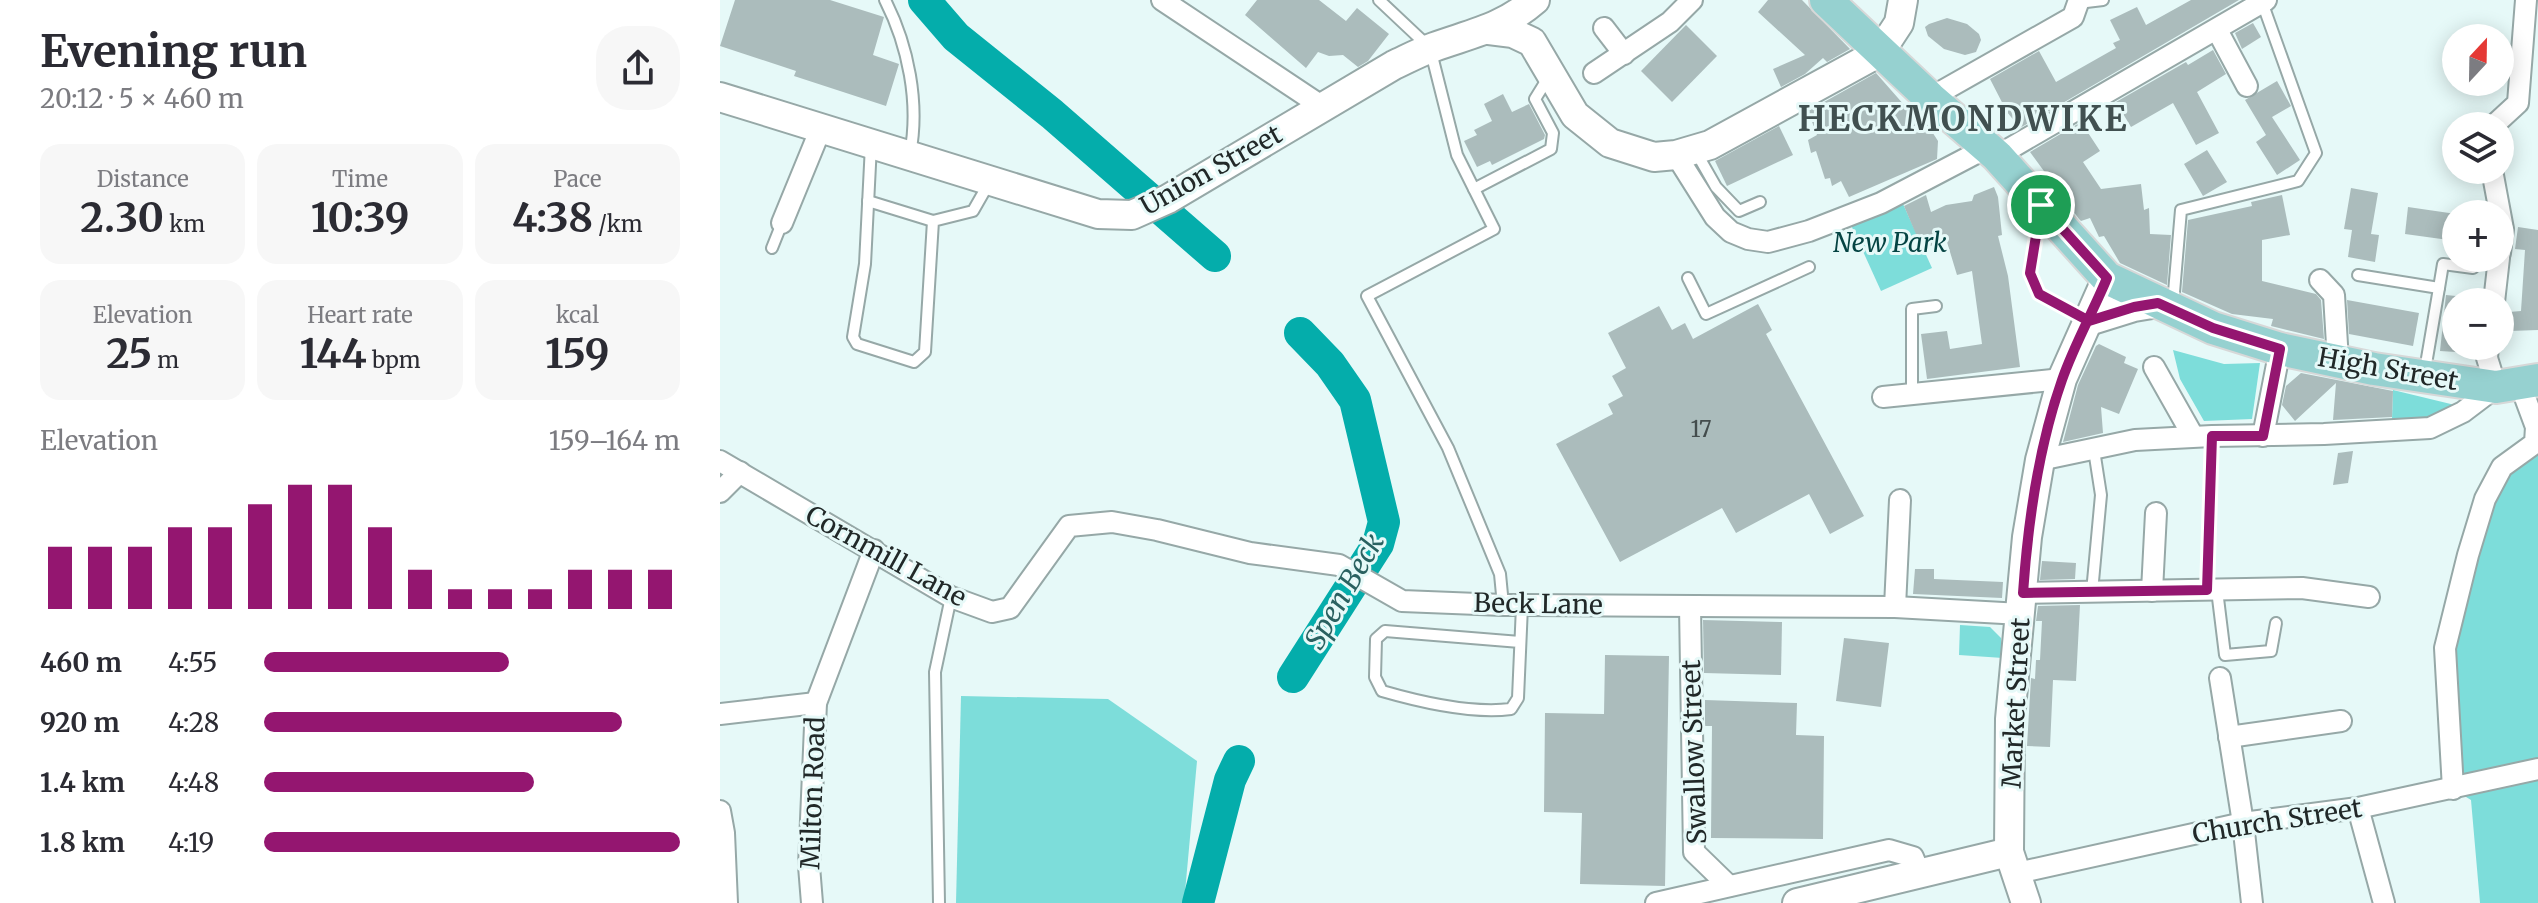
<!DOCTYPE html>
<html lang="en">
<head>
<meta charset="utf-8">
<style>
  :root { --surface:#fff; --page:#f7f7f7; --text:#2b2b33; --muted:#7c7c81; --accent:#941670 }
  body { margin:0; font-family:Merriweather,serif; background:var(--page); color:var(--text); height:100vh; display:flex; flex-direction:column; font-size:30px; white-space:nowrap }
  * { box-sizing:border-box; margin:0 }
  p { font-size:26px; color:var(--muted) }
  .icon { flex:none; width:44px; height:44px; fill:none; stroke:currentColor; stroke-width:2; stroke-linecap:round; stroke-linejoin:round }
  .map { position:relative; flex:1; overflow:hidden }
  .side { display:flex; flex-direction:column; background:var(--surface); width:720px }
  .side>* { flex:none }
  .needle { width:52px; rotate:22deg }
  .buttons { position:absolute; left:1722px; top:24px; display:grid; gap:16px }
  .buttons a { display:grid; place-items:center; width:72px; height:72px; border-radius:50%; background:var(--surface); box-shadow:0 4px 20px #0003; font-size:40px }
  .pin { position:absolute; display:grid; place-items:center; width:68px; height:68px; color:#fff; margin:-34px; border:4px solid #fff; border-radius:50%; box-shadow:0 2px 8px #0007 }
  .round { display:grid; place-items:center; flex:none; width:84px; height:84px; border-radius:32px; background:var(--page) }
  .overview { display:flex; align-items:center; justify-content:space-between; height:136px; padding:0 40px }
  h1 { font-size:44px; font-weight:700; line-height:60px }
  .metrics { display:grid; grid-template-columns:repeat(3,1fr); gap:12px; height:136px; padding:8px 40px }
  .metrics div { display:grid; align-content:center; border-radius:20px; background:var(--page); text-align:center }
  .metrics b { font-size:40px; font-weight:700 }
  .metrics small { font-size:22px; font-weight:400 }
  .metrics p { font-size:22px }
  .chart { height:224px; padding:16px 40px }
  .chart p { display:flex; justify-content:space-between }
  .chart svg { width:100%; height:144px; margin-top:8px; stroke:var(--accent); stroke-width:6 }
  ul { padding:0 40px; list-style:none; font-size:26px }
  li { display:grid; grid-template-columns:128px 96px 1fr; align-items:center; height:60px }
  li i { height:20px; border-radius:10px; background:var(--accent) }
  main { display:flex; flex:1; min-height:0 }
  .map>svg:first-child { display:block }
  .green { fill:#7dddda }
  .lines { fill:none; stroke-linecap:round; stroke-linejoin:round }
  .river { stroke:#04adab; stroke-width:32 }
  .building { fill:#abbcbc }
  .lane-casing { stroke:#96a8a7; stroke-width:14 }
  .street-casing { stroke:#96a8a7; stroke-width:24 }
  .secondary-casing { stroke:#96a8a7; stroke-width:32 }
  .primary-casing { stroke:#d7d8d8; stroke-width:36 }
  .lane { stroke:#fff; stroke-width:10 }
  .street { stroke:#fff; stroke-width:20 }
  .secondary { stroke:#fff; stroke-width:28 }
  .primary { stroke:#96d1d0; stroke-width:32 }
  .route-casing { stroke:#fff; stroke-width:16 }
  .route { stroke:#941670; stroke-width:10 }
  .labels { text-anchor:middle; stroke-width:6; stroke-linejoin:round; paint-order:stroke }
  .number-label { font-size:22px; fill:#444d4d }
  .street-label { font-size:26px; fill:#212828; stroke:#e6f9f8 }
  .park-label { font-size:26px; font-style:italic; fill:#054443; stroke:#e6f9f8 }
  .water-label { font-size:28px; font-style:italic; fill:#2a6160; stroke:#e6f9f8 }
  .district-label { font-size:34px; font-weight:bold; letter-spacing:2px; fill:#415050; stroke:#e6f9f8 }
</style>
</head>
<body>
<main>
<section class="side">
<div class="overview"><div><h1>Evening run</h1><p>20:12 · 5 × 460 m</p></div><a class="round"><svg class="icon" aria-label="share" viewBox="0 0 24 24"><path d="M12 15V3M7 8l5-5 5 5M5 13v7h14v-7"/></svg></a></div>
<div class="metrics">
<div><p>Distance</p><b>2.30<small> km</small></b></div>
<div><p>Time</p><b>10:39</b></div>
<div><p>Pace</p><b>4:38<small> /km</small></b></div>
</div>
<div class="metrics">
<div><p>Elevation</p><b>25<small> m</small></b></div>
<div><p>Heart rate</p><b>144<small> bpm</small></b></div>
<div><p>kcal</p><b>159</b></div>
</div>
<div class="chart"><p><span>Elevation</span>159–164 m</p>
<svg viewBox="0 0 160 44" preserveAspectRatio="none"><path d="M5 44V25M15 44V25M25 44V25M35 44V19M45 44V19M55 44V12M65 44V6M75 44V6M85 44V19M95 44V32M105 44V38M115 44V38M125 44V38M135 44V32M145 44V32M155 44V32"/></svg>
</div>
<ul>
<li><b>460 m</b>4:55<i style="width:59%"></i></li>
<li><b>920 m</b>4:28<i style="width:86%"></i></li>
<li><b>1.4 km</b>4:48<i style="width:65%"></i></li>
<li><b>1.8 km</b>4:19<i style="width:100%"></i></li>
</ul>
</section>
<div class="map">
<svg width="1818" height="903" viewBox="0 0 1818 903">
  <rect width="100%" height="100%" fill="#e6f9f8"/>
  <g class="green">
    <polygon points="1183,204 1212,268 1161,291 1131,225"/>
    <polygon points="1453,350 1504,364 1540,363 1532,419 1484,421 1460,379"/>
    <polygon points="1673,390 1739,406 1712,418 1672,419"/>
    <polygon points="1818,445 1818,903 1760,903 1751,800 1733,789 1725,648 1782,467"/>
    <polygon points="1240,625 1270,627 1281,638 1283,658 1239,655"/>
    <polygon points="241,696 388,699 477,761 464,903 236,903"/>
  </g>
  <g class="lines">
    <g class="river">
      <polyline points="204,0 236,37 332,114 495,256"/>
      <polyline points="573,677 658,544 664,522 635,400 610,364 580,333"/>
      <polyline points="478,903 510,780 519,761"/>
    </g>
  </g>
  <g class="building">
    <polygon points="15,0 110,0 164,17 153,55 179,64 166,106 74,76 76,71 0,46"/>
    <polygon points="537,0 599,0 626,21 637,8 669,34 648,61 638,67 623,55 609,56 598,52 586,68 525,15"/>
    <polygon points="1048,0 1082,0 1130,49 1107,62 1103,58 1085,74 1061,87 1053,69 1085,55 1038,12"/>
    <polygon points="1471,0 1519,0 1300,128 1287,112 1270,79 1319,51 1336,82 1396,48 1393,43 1400,40 1390,20 1417,7 1426,25"/>
    <polygon points="1227,18 1247,24 1259,34 1261,40 1256,52 1245,55 1224,49 1208,36 1205,27 1209,24"/>
    <polygon points="1533,23 1541,37 1522,49 1515,33"/>
    <polygon points="966,25 997,56 952,102 921,71"/>
    <polygon points="1493,50 1506,74 1477,92 1499,133 1476,145 1453,103 1411,127 1396,102 1466,62 1468,65"/>
    <polygon points="1156,73 1185,106 1207,124 1218,141 1217,159 1129,197 1121,181 1112,186 1110,178 1105,179 1096,151 1091,153 1088,140 1097,135 1088,111"/>
    <polygon points="1557,81 1571,106 1552,117 1580,160 1557,175 1536,142 1546,135 1525,100"/>
    <polygon points="783,94 792,112 809,104 825,135 824,139 772,165 770,161 757,167 744,141 757,135 754,130 772,121 764,104"/>
    <polygon points="1361,122 1380,151 1363,162 1381,189 1421,184 1424,210 1429,208 1430,234 1451,235 1447,285 1400,263 1384,236 1379,237 1370,218 1361,221 1359,219 1310,152"/>
    <polygon points="1059,126 1073,155 1007,186 995,161"/>
    <polygon points="1487,150 1507,182 1483,196 1464,164"/>
    <polygon points="1274,187 1278,197 1282,235 1278,236 1288,276 1300,367 1207,379 1201,334 1227,331 1230,349 1262,344 1252,271 1237,275 1227,242 1202,248 1184,206 1206,195 1211,212 1226,205 1252,201 1254,195"/>
    <polygon points="1631,188 1658,193 1651,234 1659,235 1655,262 1628,257 1632,230 1624,229"/>
    <polygon points="1562,195 1570,235 1542,240 1542,281 1596,294 1601,300 1604,339 1551,326 1553,319 1512,314 1462,292 1468,220 1532,206 1531,202"/>
    <polygon points="1688,207 1736,214 1736,241 1685,234"/>
    <polygon points="1798,227 1818,230 1818,330 1790,331 1789,312 1801,311 1805,250 1795,249"/>
    <polygon points="1726,295 1736,296 1736,352 1720,351"/>
    <polygon points="1627,300 1699,313 1693,346 1629,334"/>
    <polygon points="1038,304 1052,330 1046,334 1144,516 1110,534 1089,494 1016,533 1002,508 900,562 836,444 893,414 888,404 903,396 892,376 906,368 888,333 939,306 952,330 965,323 973,339"/>
    <polygon points="1379,344 1406,357 1404,363 1418,369 1399,414 1381,407 1383,433 1343,442 1358,385 1376,346"/>
    <polygon points="1581,373 1673,391 1672,417 1613,420 1616,383 1575,421 1562,405 1566,386"/>
    <polygon points="1633,451 1628,483 1613,485 1618,453"/>
    <polygon points="1322,561 1356,563 1355,579 1320,580"/>
    <polygon points="1195,569 1214,569 1214,579 1283,582 1282,598 1193,594"/>
    <polygon points="1360,605 1356,681 1333,680 1330,747 1307,746 1311,678 1315,679 1316,660 1320,660 1322,621 1316,621 1318,606"/>
    <polygon points="983,620 1062,622 1061,675 984,673"/>
    <polygon points="1124,638 1169,643 1161,707 1116,701"/>
    <polygon points="885,655 949,656 945,886 860,884 862,813 824,812 825,713 884,714"/>
    <polygon points="985,700 1077,703 1076,735 1104,736 1103,839 991,838 992,726 985,726"/>
  </g>
  <g class="lines">
    <defs>
      <g id="lane">
        <path d="M 165,0 C 188,45 200,103 190,154"/>
        <polyline points="659,0 710,48 737,155 774,229 647,296 728,448 780,574 783,605"/>
        <polyline points="1358,3 1383,0"/>
        <polyline points="151,145 145,264 133,337 137,344 194,362 205,352 213,221 253,211 269,183"/>
        <polyline points="976,152 996,187 1019,211 1040,202"/>
        <polyline points="754,189 831,149 833,133 815,99 828,78"/>
        <polyline points="148,201 213,221"/>
        <polyline points="1320,212 1310,273 1319,294 1367,320"/>
        <polyline points="52,248 62,223"/>
        <polyline points="1638,275 1719,288 1705,370"/>
        <polyline points="968,278 986,314 1089,267"/>
        <polyline points="1719,288 1723,264 1753,268"/>
        <polyline points="1453,304 1461,210 1578,181 1596,153 1542,2"/>
        <polyline points="1192,394 1192,309 1216,306"/>
        <polyline points="1487,590 1492,436"/>
        <polyline points="1497,590 1505,655 1551,651 1556,623"/>
        <polyline points="1372,592 1381,495 1374,450"/>
        <path d="M 800,642 L 665,631 L 656,639 L 655,677 L 662,691 C 700,702 752,714 791,709 L 798,698 L 802,606"/>
        <polyline points="219,903 215,672 231,597"/>
      </g>
      <g id="street">
        <polyline points="442,0 603,107"/>
        <polyline points="884,28 904,54"/>
        <polyline points="1497,30 1527,86"/>
        <polyline points="874,73 950,22 972,0"/>
        <polyline points="1210,98 1353,17 1359,0"/>
        <polyline points="1773,126 1798,103 1806,0"/>
        <polyline points="956,155 995,217 1011,232 1028,239 1048,242 1089,231 1161,203 1268,147"/>
        <polyline points="1277,156 1546,0"/>
        <polyline points="1772,170 1783,229 1780,253"/>
        <polyline points="62,223 101,128"/>
        <polyline points="1600,280 1614,295 1618,361"/>
        <polyline points="1774,302 1779,258"/>
        <polyline points="1434,367 1473,436"/>
        <polyline points="1163,397 1342,379"/>
        <polyline points="1543,436 1560,349"/>
        <polyline points="1320,460 1415,440 1492,436 1604,434 1710,428 1743,412 1776,387 1767,358 1768,346"/>
        <polyline points="0,461 231,597 272,612 290,608 349,526 392,522 437,530 530,553 619,565 682,601 783,605 1175,607 1301,614"/>
        <polyline points="0,492 20,472"/>
        <polyline points="1432,591 1436,513"/>
        <polyline points="1303,593 1582,588 1649,597"/>
        <polyline points="970,606 974,852 1009,886"/>
        <polyline points="1175,607 1180,500"/>
        <polyline points="1500,678 1523,823 1532,903"/>
        <polyline points="0,714 96,703"/>
        <polyline points="1509,737 1621,721"/>
        <polyline points="1733,789 1725,648 1748,555 1765,499 1782,467 1815,443 1816,427 1800,384"/>
        <polyline points="1638,808 1664,903"/>
        <polyline points="0,811 4,833 7,903"/>
        <polyline points="1297,873 1523,823 1638,808 1818,769"/>
        <polyline points="92,903 89,866 96,703 154,550"/>
        <polyline points="936,903 1169,850 1193,857 1200,874"/>
      </g>
      <g id="secondary">
        <polyline points="769,30 793,33 812,42 855,115 890,143 934,157 956,155 990,145 1160,52 1179,23 1183,0"/>
        <path d="M 0,97 L 378,214 L 412,215 L 448,199 L 674,65 C 687,59 700,52 714,47 C 753,33 783,28 815,0"/>
        <polyline points="1369,321 1414,307 1438,303"/>
        <polyline points="1077,903 1289,852"/>
        <polyline points="1306,903 1289,852 1290,719 1307,537 1320,460 1342,379 1387,278"/>
      </g>
      <polyline id="primary" points="1106,0 1210,98 1277,156 1387,278 1493,328 1560,349 1654,369 1776,387 1818,380"/>
    </defs>
    <use href="#lane" class="lane-casing"/>
    <use href="#street" class="street-casing"/>
    <use href="#secondary" class="secondary-casing"/>
    <use href="#primary" class="primary-casing"/>
    <use href="#lane" class="lane"/>
    <use href="#street" class="street"/>
    <use href="#secondary" class="secondary"/>
    <use href="#primary" class="primary"/>
  </g>
  <g class="lines">
    <defs>
      <path id="route" d="M 1321,205 L 1387,278 C 1373,312 1354,345 1342,380 C 1318,448 1308,521 1303,593 L 1487,590 L 1492,436 L 1543,436 L 1560,349 L 1493,328 L 1438,303 L 1414,307 L 1369,321 L 1319,294 L 1310,273 L 1321,205"/>
    </defs>
    <use href="#route" class="route-casing"/>
    <use href="#route" class="route"/>
  </g>
  <g class="labels">
    <g class="number-label">
      <text x="981" y="437">17</text>
    </g>
    <g class="street-label">
      <text transform="translate(491 170) rotate(-29)" y="9">Union Street</text>
      <text transform="translate(1668 369) rotate(10)" y="9">High Street</text>
      <text transform="translate(166 556) rotate(29)" y="9">Cornmill Lane</text>
      <text transform="translate(818 604) rotate(1)" y="9">Beck Lane</text>
      <text transform="translate(1296 703) rotate(-87)" y="9">Market Street</text>
      <text transform="translate(974 752) rotate(-92)" y="9">Swallow Street</text>
      <text transform="translate(93 793) rotate(-88)" y="9">Milton Road</text>
      <text transform="translate(1557 821) rotate(-9)" y="9">Church Street</text>
    </g>
    <g class="park-label">
      <text x="1170" y="252">New Park</text>
    </g>
    <g class="water-label">
      <text transform="translate(624 591) rotate(-60)" y="10">Spen Beck</text>
    </g>
    <g class="district-label">
      <text x="1243" y="131">HECKMONDWIKE</text>
    </g>
  </g>
</svg>
<div class="buttons">
<a><svg class="needle" viewBox="-14 -14 28 28"><path d="M0-13l5 13h-10z" fill="#e53935"/><path d="M0 13l5-13h-10z" fill="#7c7c81"/></svg></a>
<a><svg class="icon" aria-label="layers" viewBox="0 0 24 24"><path d="M12 4l9 5-9 5-9-5zM3 14l9 5 9-5"/></svg></a>
<a>+</a>
<a>−</a>
</div>
<div class="pin" style="left:1321px;top:205px;background:#1e9e55"><svg class="icon" aria-label="arrive" viewBox="0 0 24 24"><path d="M6 21V4h12l-3 4 3 4H6"/></svg></div>
</div>
</main>
</body>
</html>
